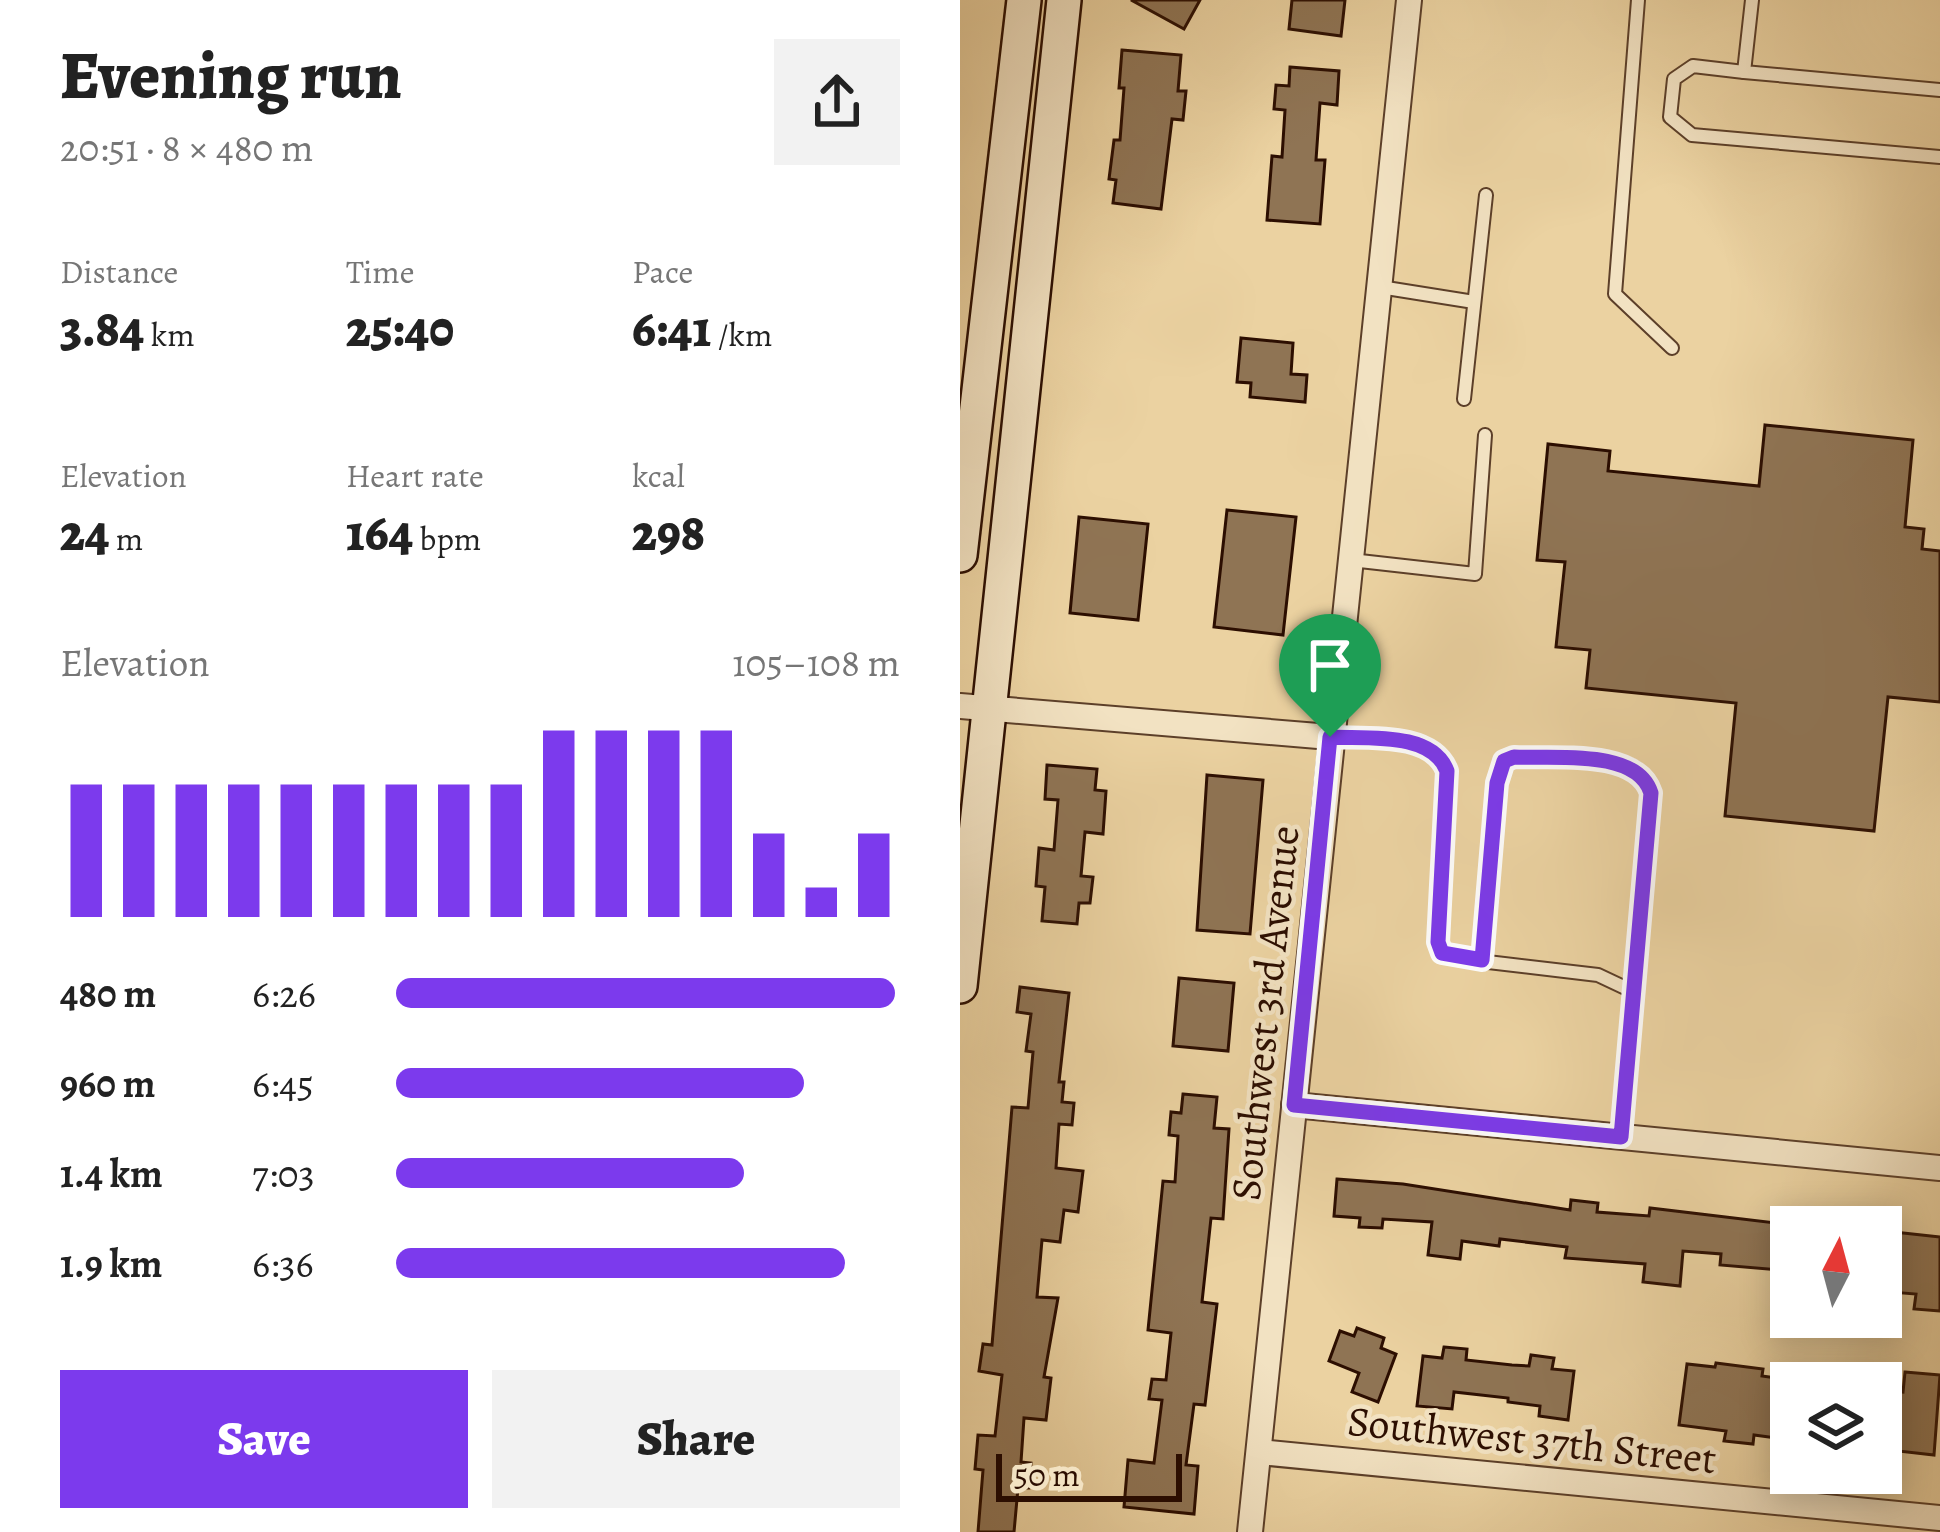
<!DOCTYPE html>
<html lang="en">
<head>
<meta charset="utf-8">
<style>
  :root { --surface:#fff; --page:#f2f2f2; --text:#222; --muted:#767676; --accent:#7c3aed }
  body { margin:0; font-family:Alegreya,serif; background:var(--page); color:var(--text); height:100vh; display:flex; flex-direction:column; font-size:45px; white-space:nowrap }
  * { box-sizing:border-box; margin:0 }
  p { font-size:39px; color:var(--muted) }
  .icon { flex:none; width:66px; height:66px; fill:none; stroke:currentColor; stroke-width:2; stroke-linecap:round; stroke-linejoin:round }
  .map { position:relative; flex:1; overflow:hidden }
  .details { display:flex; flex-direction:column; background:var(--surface); width:960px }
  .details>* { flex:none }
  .needle { width:78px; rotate:6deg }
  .buttons { position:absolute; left:810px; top:1206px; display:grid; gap:24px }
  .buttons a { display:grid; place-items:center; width:132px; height:132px; border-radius:0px; background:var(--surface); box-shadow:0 6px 30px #0003; font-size:60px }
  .scale { position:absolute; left:36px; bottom:30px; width:186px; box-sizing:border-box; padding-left:12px; border:6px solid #2c0e01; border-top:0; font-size:33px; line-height:42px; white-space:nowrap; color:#2c0e01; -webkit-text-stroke:9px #f2e2c2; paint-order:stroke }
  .pin { position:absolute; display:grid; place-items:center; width:102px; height:102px; color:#fff; margin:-123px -51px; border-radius:50% 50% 50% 0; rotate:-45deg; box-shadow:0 0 12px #0007 }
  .pin .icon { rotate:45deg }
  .round { display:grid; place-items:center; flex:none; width:126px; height:126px; border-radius:0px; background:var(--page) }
  .summary { display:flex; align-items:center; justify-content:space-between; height:204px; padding:0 60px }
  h1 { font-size:66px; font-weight:800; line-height:90px }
  .figures { display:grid; grid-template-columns:repeat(3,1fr); gap:18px; height:204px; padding:12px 60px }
  .figures div { display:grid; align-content:center }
  .figures b { font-size:51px; font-weight:800 }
  .figures small { font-size:33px; font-weight:400 }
  .figures p { font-size:33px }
  .chart { height:336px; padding:24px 60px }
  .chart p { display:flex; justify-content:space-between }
  .chart svg { width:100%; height:216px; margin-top:12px; stroke:var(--accent); stroke-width:6 }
  .cta { display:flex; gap:24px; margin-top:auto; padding:24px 60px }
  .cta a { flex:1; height:138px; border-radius:0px; background:var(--accent); color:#fff; font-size:48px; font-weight:800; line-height:138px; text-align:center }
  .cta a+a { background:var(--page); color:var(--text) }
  ul { padding:0 60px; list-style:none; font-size:39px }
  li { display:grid; grid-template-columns:192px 144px 1fr; align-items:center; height:90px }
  li i { height:30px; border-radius:15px; background:var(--accent) }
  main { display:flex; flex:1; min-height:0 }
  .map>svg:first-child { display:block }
  .building { fill:#8f7454; stroke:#2c0e01; stroke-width:3 }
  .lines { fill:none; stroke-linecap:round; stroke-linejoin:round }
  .lane-casing { stroke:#5c3f29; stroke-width:16 }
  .street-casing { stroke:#5c3f29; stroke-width:28 }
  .secondary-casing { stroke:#2c0e01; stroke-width:38 }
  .lane { stroke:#f2e2c2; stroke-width:12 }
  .street { stroke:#f2e2c2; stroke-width:24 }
  .secondary { stroke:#f2e2c2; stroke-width:33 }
  .route-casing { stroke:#fff; stroke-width:24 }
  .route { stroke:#7c3aed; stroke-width:15 }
  .labels { text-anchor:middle; stroke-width:9; stroke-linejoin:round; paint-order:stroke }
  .street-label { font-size:42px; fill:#2c0e01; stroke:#f2e2c2 }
</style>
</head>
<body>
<main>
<section class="details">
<div class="summary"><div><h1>Evening run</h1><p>20:51 · 8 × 480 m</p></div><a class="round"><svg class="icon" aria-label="share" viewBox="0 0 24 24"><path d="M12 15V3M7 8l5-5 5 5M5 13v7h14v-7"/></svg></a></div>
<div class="figures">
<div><p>Distance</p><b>3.84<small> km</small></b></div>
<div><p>Time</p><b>25:40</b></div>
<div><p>Pace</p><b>6:41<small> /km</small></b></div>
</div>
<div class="figures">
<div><p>Elevation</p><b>24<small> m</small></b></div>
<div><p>Heart rate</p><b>164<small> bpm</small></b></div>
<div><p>kcal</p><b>298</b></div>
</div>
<div class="chart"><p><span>Elevation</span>105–108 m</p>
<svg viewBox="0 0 160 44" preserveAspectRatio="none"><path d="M5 44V17M15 44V17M25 44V17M35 44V17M45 44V17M55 44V17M65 44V17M75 44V17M85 44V17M95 44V6M105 44V6M115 44V6M125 44V6M135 44V27M145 44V38M155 44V27"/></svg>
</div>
<ul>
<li><b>480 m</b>6:26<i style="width:99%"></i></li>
<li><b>960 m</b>6:45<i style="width:81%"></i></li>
<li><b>1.4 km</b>7:03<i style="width:69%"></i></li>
<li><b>1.9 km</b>6:36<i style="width:89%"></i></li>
</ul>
<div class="cta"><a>Save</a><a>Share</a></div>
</section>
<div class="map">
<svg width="980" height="1532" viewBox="0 0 980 1532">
  <rect width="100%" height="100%" fill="#ebd2a1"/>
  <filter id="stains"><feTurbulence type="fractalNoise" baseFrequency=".00167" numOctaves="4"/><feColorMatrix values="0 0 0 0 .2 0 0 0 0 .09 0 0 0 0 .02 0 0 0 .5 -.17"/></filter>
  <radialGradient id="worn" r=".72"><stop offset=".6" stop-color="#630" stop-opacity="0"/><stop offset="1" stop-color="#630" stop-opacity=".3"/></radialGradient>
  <g class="building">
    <polygon points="171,0 240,0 224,29"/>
    <polygon points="332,0 385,0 381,36 329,29"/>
    <polygon points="162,50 221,55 218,91 226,91 223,120 212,119 201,209 153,203 156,180 149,179 154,140 160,140 164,88 159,88"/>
    <polygon points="330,67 379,71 377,105 360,103 356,160 365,160 360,224 307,220 312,156 322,157 325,110 314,109 316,85 329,86"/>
    <polygon points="281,338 333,343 331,374 347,375 345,402 290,397 291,383 277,382"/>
    <polygon points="805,425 953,440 945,527 964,529 962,549 980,551 980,702 928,697 914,831 765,816 776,703 626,688 630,650 596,647 605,562 577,560 588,444 650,451 648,471 799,486"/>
    <polygon points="267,510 336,517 323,635 254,627"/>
    <polygon points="119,517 188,524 178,620 110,613"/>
    <polygon points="87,765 137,769 135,790 146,791 143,834 125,832 121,876 133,877 130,903 119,903 117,924 82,921 85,887 76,886 79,848 94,850 98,800 85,799"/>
    <polygon points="247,775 303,780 290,934 237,930"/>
    <polygon points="219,978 274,983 268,1051 213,1046"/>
    <polygon points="60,987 109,993 99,1082 104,1082 102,1102 114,1103 112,1125 99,1124 96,1168 123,1171 118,1212 104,1210 100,1242 82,1240 77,1297 98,1298 84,1377 91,1378 86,1420 64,1418 61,1462 71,1463 69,1488 58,1488 54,1532 18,1532 23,1470 15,1469 18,1435 35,1436 42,1375 19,1371 23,1344 32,1345 52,1107 68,1108 73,1052 66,1051 71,1014 57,1012"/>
    <polygon points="223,1094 257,1097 254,1128 269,1129 263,1219 251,1218 242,1302 257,1304 245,1405 234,1404 226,1465 238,1466 234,1514 164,1507 168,1460 194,1463 202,1400 189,1399 192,1379 206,1380 211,1333 188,1330 203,1181 215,1182 218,1136 209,1135 211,1112 221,1113"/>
    <polygon points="377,1179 443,1184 610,1210 611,1200 638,1203 637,1212 689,1216 690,1208 816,1223 815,1237 831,1239 831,1271 760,1265 761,1254 723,1251 720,1286 683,1282 685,1264 605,1258 607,1247 540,1239 539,1246 502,1241 500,1259 468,1255 472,1222 423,1219 422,1228 399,1227 400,1218 374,1216"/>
    <polygon points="925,1231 980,1237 980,1311 954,1309 956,1294 930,1292 932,1277 921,1276"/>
    <polygon points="397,1328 424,1338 421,1348 436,1354 418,1402 392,1392 399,1373 369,1361 380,1331 394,1336"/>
    <polygon points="484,1347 507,1349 506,1360 552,1365 569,1366 571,1355 594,1358 592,1369 614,1371 608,1420 579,1416 580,1406 548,1402 548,1398 494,1392 492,1409 457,1406 463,1356 482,1358"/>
    <polygon points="756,1363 803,1369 802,1376 831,1380 831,1440 794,1435 793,1444 764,1441 766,1431 719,1425 727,1364 755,1367"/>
    <polygon points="945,1372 980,1375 974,1455 938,1451 938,1441 921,1439 921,1390 943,1392"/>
  </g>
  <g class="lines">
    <defs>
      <g id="lane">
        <polyline points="678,0 655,294 712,348"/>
        <polyline points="792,0 784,72 980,90"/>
        <polyline points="784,72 733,66 714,79 710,117 732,135 980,157"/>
        <polyline points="420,287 514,302"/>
        <polyline points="504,399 526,195"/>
        <polyline points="391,560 515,574 525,435"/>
        <path d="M 371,737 C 407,739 472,731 487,771 L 478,942 L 482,953 L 494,958 L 638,975 L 674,992"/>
        <path d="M 522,960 L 537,783 L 544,762 L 553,757 C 584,758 650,753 675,768 C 684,774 688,784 691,793 L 661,1137"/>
      </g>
      <g id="street">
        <polyline points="0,706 370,737"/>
        <polyline points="334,1105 980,1168"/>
        <polyline points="299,1452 980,1518"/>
        <polyline points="290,1532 449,0"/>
      </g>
      <g id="secondary">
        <polyline points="0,555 64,0"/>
        <polyline points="0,986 104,0"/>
      </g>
    </defs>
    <use href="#lane" class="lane-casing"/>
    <use href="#street" class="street-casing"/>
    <use href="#secondary" class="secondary-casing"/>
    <use href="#lane" class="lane"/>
    <use href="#street" class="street"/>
    <use href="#secondary" class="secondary"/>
  </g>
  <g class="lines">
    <defs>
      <path id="route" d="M 370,737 C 406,739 472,731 487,771 L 478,942 L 482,953 L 522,960 L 537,783 L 544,761 L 554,757 C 593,759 677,748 691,793 L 661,1137 L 334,1105 Z"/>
    </defs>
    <use href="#route" class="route-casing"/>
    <use href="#route" class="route"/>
  </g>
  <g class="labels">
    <g class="street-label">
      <text transform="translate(304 1013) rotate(-84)" y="15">Southwest 3rd Avenue</text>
      <text transform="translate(572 1439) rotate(6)" y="15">Southwest 37th Street</text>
    </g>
  </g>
  <rect width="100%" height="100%" filter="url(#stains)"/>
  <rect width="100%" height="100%" fill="url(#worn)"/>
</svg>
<div class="buttons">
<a><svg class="needle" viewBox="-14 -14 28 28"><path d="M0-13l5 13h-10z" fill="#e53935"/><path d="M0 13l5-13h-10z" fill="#767676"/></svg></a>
<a><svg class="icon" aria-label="layers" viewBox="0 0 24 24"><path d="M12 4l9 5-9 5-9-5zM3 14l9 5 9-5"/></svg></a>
</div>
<div class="scale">50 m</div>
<div class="pin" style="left:370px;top:737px;background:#1e9e55"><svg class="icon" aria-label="arrive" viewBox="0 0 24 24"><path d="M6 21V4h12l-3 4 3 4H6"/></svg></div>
</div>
</main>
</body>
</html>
